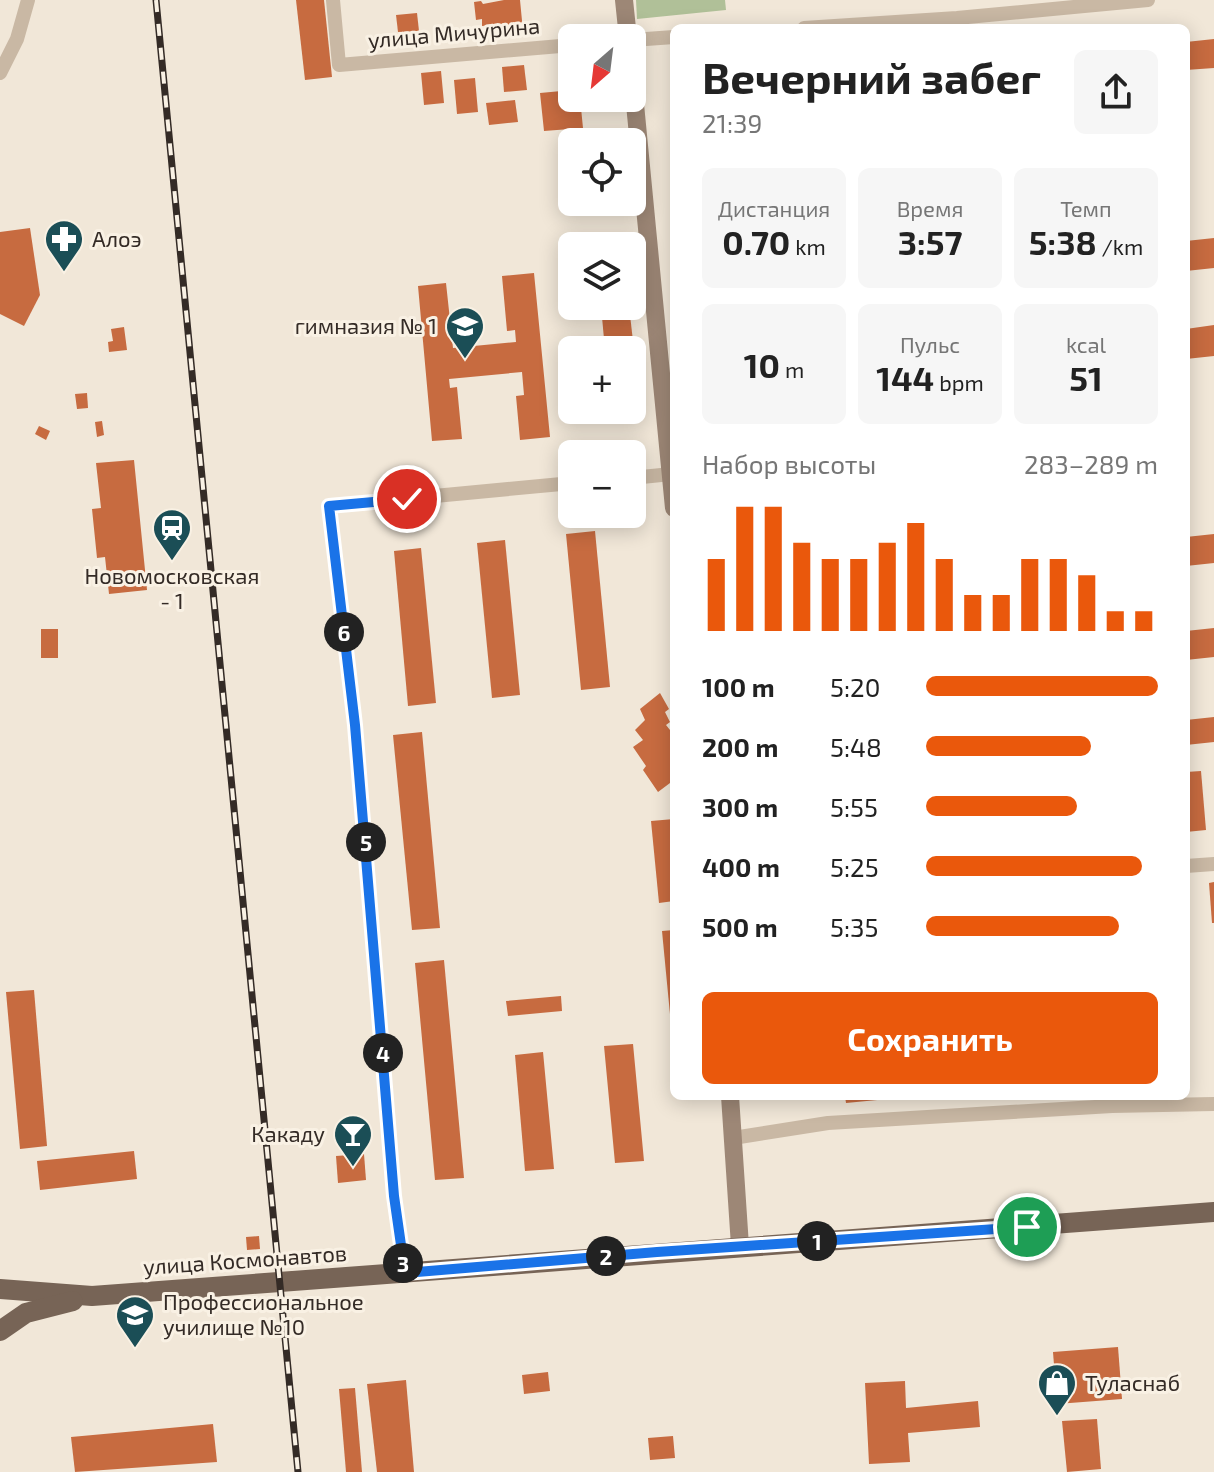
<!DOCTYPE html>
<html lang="ru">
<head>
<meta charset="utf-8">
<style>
  :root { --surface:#fff; --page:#f6f6f6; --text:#222; --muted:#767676; --accent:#ea580c }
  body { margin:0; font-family:"Exo 2",sans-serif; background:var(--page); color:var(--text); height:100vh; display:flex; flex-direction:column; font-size:30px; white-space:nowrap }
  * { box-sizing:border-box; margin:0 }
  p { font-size:26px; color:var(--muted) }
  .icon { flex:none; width:44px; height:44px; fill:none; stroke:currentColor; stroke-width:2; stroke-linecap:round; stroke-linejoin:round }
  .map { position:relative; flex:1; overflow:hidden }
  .drawer { position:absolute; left:670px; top:24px; width:520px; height:1076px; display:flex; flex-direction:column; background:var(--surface); border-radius:12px; box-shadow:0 4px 20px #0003 }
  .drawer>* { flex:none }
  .needle { width:52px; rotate:208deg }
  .tools { position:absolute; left:558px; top:24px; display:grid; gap:16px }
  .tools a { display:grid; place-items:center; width:88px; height:88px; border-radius:12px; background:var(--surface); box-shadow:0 4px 20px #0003; font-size:40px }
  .pin { position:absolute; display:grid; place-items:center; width:68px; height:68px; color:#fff; margin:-34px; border:4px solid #fff; border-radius:50%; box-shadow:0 2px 8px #0007 }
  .km { position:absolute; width:40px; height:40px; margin:-20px; border-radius:50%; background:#222; color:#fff; font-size:22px; line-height:40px; text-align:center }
  .round { display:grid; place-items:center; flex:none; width:84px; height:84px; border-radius:12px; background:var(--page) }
  .summary { display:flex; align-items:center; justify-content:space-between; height:136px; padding:0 32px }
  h1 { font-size:44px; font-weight:700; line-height:60px }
  .stats { display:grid; grid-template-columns:repeat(3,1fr); gap:12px; height:136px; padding:8px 32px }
  .stats div { display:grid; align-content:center; border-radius:12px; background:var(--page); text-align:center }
  .stats b { font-size:34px; font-weight:700 }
  .stats small { font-size:22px; font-weight:400 }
  .stats p { font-size:22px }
  .chart { height:224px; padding:16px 32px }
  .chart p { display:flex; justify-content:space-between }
  .chart svg { width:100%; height:144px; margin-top:8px; stroke:var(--accent); stroke-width:6 }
  .button { display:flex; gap:16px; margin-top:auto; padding:16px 32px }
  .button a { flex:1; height:92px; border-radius:12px; background:var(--accent); color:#fff; font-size:32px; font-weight:700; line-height:92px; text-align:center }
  ul { padding:0 32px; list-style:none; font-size:26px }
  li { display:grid; grid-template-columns:128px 96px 1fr; align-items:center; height:60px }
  li i { height:20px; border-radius:10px; background:var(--accent) }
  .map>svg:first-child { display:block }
  .green { fill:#b0c098 }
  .building { fill:#c76b40 }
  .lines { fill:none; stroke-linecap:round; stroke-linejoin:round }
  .minor { stroke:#c9b8a4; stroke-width:14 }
  .secondary { stroke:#9d8776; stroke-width:18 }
  .primary { stroke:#776456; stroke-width:20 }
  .rail-casing { stroke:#342b26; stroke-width:7 }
  .rail { stroke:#f9f1e4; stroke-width:4; stroke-dasharray:12; stroke-linecap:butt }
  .route-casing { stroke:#fff; stroke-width:16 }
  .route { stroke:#1a73e8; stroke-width:10 }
  .labels { text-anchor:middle; stroke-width:6; stroke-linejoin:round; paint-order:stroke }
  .street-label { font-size:22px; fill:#342b26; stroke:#f9f1e4 }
  .poi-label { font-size:22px; fill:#342b26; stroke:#f9f1e4; text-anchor:start }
</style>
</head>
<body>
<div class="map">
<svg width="1214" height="1472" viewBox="0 0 1214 1472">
  <rect width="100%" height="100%" fill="#f1e7d8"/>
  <polygon class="green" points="636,0 725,0 726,10 637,19"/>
  <g class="building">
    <polygon points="296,0 324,0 332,77 305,80"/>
    <polygon points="504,0 520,0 523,31 505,32 504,24 482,26 482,19 476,20 474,2 481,1 483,4"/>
    <polygon points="417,13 419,31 398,32 396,15"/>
    <polygon points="1214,39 1214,68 1186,70 1186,42"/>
    <polygon points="524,65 527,90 504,92 502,67"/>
    <polygon points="441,71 444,103 424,105 421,73"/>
    <polygon points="475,78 478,112 457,114 454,80"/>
    <polygon points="572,90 572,98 580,98 583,128 544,131 540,93"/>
    <polygon points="515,100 518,122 489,125 486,103"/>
    <polygon points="30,228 40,295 24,326 0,314 0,232"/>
    <polygon points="1214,238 1214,268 1186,271 1186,241"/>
    <polygon points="534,273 550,437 520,440 516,396 524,395 522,372 449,379 450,388 457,387 462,439 432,441 418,286 446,283 453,348 516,342 515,330 507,331 502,276"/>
    <polygon points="601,306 629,306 634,350 605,350"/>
    <polygon points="1214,325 1214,356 1186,359 1186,329"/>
    <polygon points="124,327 127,350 109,352 108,342 113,341 111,329"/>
    <polygon points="87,393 88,408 77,409 75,394"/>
    <polygon points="102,421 104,435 97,437 95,422"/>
    <polygon points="39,426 50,431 46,440 35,434"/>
    <polygon points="134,460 147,590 109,594 105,557 97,558 92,509 101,508 96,463"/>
    <polygon points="595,531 610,687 581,690 566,534"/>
    <polygon points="1214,534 1214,563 1186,566 1186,537"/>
    <polygon points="505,540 520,695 492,698 477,543"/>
    <polygon points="421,548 436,703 408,706 394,551"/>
    <polygon points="1214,628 1214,657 1186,660 1186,631"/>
    <rect x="41" y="629" width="17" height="29"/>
    <polygon points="660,693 669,709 665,712 670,722 666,725 674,735 674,768 671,771 674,780 658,792 643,770 646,766 633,747 643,740 635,730 645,720 640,709"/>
    <polygon points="1214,717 1214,742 1186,745 1186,720"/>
    <polygon points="422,732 440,928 412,930 393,735"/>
    <polygon points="1201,771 1206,830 1186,832 1186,772"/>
    <polygon points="674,819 674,901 659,903 651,821"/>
    <polygon points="1214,882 1214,923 1212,923 1209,883"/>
    <polygon points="674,930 674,1035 672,1035 662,931"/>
    <polygon points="444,960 464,1178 435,1180 415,963"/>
    <polygon points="34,990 47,1146 20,1149 6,992"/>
    <polygon points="561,996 562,1011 508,1016 506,1001"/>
    <polygon points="633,1044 644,1161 615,1163 604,1046"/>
    <polygon points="543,1052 554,1169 525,1171 515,1055"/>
    <polygon points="845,1096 898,1096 898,1098 846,1103"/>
    <polygon points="134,1151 137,1179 40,1190 37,1161"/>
    <polygon points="364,1154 366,1180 338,1183 336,1156"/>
    <polygon points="259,1236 260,1249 247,1250 246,1237"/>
    <polygon points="1118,1347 1122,1399 1057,1404 1053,1352"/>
    <polygon points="548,1372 550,1391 524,1394 522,1375"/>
    <polygon points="406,1380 414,1472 377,1472 367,1384"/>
    <polygon points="905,1381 906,1408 978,1401 980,1427 908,1433 910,1462 869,1464 865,1383"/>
    <polygon points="355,1388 362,1472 346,1472 339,1389"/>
    <polygon points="1097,1419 1101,1469 1067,1472 1062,1421"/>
    <polygon points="213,1424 217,1462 75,1472 71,1437"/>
    <polygon points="673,1436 675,1458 650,1460 648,1438"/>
  </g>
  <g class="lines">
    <g class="minor">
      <polyline points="333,0 339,65 572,45"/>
      <polyline points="804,28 957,18 1148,0"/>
      <polyline points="632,40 674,37"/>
      <polyline points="0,73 17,39 28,0"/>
      <polyline points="632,478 671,474"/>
      <polyline points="1186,866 1214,864"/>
      <polyline points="733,1138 828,1123 1112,1106 1214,1104"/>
      <polyline points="405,1273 394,1196 355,725 329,506 572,483"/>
    </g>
    <g class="secondary">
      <polyline points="624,0 628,38"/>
      <polyline points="632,73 674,508"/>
      <polyline points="730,1096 740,1246"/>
    </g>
    <g class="primary">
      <polyline points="0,1289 92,1296 1214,1212"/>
      <polyline points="0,1331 26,1313 73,1301"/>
    </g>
    <defs>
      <polyline id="rail" points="156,0 298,1472"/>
    </defs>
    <use href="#rail" class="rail-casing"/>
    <use href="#rail" class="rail"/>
  </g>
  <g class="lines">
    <defs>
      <polyline id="route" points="407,499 329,506 355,725 394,1196 405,1273 657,1252 1027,1227"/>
    </defs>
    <use href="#route" class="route-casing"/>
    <use href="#route" class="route"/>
  </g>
  <defs>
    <symbol id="pharmacy-pin" viewBox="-11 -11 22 30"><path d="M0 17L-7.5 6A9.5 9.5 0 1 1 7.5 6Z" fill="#1b4e56" stroke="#f9f1e4"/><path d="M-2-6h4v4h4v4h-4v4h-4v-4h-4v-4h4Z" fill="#fff"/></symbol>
    <symbol id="school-pin" viewBox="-11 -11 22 30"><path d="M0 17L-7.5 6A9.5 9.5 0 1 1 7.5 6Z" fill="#1b4e56" stroke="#f9f1e4"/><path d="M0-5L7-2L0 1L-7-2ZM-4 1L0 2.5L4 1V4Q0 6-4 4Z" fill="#fff"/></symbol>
    <symbol id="station-pin" viewBox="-11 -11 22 30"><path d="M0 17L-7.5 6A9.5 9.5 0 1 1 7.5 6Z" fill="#1b4e56" stroke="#f9f1e4"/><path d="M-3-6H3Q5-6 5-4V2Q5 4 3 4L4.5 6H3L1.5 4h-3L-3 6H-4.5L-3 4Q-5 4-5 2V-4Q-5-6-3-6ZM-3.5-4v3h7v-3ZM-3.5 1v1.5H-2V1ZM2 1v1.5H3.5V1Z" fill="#fff"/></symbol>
    <symbol id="bar-pin" viewBox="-11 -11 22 30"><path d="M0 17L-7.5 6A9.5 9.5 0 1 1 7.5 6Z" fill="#1b4e56" stroke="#f9f1e4"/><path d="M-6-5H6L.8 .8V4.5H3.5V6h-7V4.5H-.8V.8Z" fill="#fff"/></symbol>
    <symbol id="university-pin" viewBox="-11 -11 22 30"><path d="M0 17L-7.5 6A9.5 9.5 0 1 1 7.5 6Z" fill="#1b4e56" stroke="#f9f1e4"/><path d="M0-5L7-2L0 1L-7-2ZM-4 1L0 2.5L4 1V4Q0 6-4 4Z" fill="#fff"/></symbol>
    <symbol id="shop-pin" viewBox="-11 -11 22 30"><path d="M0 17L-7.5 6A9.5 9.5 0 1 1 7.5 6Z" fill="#1b4e56" stroke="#f9f1e4"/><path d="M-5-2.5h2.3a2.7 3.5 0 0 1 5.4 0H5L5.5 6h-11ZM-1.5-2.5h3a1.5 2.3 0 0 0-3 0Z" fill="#fff"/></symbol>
  </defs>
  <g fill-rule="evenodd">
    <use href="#pharmacy-pin" x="42" y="217" width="44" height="60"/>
    <use href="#school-pin" x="443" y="304" width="44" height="60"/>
    <use href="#station-pin" x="150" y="506" width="44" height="60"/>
    <use href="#bar-pin" x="331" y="1112" width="44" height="60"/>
    <use href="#university-pin" x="113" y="1293" width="44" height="60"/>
    <use href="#shop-pin" x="1035" y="1361" width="44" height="60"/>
  </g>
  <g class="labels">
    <g class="street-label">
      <text transform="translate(454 33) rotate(-5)" y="8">улица Мичурина</text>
      <text transform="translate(245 1260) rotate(-4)" y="8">улица Космонавтов</text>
    </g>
    <g class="poi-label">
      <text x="92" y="247">Алоэ</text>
      <text x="437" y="334" text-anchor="end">гимназия № 1</text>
      <text x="172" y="584" text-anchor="middle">Новомосковская<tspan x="172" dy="25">- 1</tspan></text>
      <text x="325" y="1142" text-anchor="end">Какаду</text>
      <text x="163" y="1310">Профессиональное<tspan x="163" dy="25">училище №10</tspan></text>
      <text x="1085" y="1391">Туласнаб</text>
    </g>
  </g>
</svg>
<div class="tools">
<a><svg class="needle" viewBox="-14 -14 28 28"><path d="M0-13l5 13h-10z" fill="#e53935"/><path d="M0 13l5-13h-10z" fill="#767676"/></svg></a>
<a><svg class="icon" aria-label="locate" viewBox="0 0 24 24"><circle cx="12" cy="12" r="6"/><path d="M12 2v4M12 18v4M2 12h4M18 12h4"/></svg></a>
<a><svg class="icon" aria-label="layers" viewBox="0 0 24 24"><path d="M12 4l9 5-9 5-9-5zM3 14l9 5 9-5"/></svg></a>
<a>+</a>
<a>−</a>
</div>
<div class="pin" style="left:1027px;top:1227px;background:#1e9e55"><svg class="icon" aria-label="arrive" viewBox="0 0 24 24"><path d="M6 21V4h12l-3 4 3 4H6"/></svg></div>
<div class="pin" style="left:407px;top:499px;background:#d93025"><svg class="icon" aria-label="check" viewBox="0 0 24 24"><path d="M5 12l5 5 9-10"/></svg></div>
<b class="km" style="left:817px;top:1241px">1</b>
<b class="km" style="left:606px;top:1256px">2</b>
<b class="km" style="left:403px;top:1263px">3</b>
<b class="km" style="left:383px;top:1053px">4</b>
<b class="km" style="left:366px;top:842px">5</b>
<b class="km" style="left:344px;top:632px">6</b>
<section class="drawer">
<div class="summary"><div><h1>Вечерний забег</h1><p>21:39</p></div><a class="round"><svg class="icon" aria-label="share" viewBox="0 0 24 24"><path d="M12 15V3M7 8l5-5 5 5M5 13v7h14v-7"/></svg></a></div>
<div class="stats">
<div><p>Дистанция</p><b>0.70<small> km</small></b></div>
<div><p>Время</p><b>3:57</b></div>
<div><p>Темп</p><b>5:38<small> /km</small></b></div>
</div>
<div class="stats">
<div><b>10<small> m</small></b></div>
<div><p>Пульс</p><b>144<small> bpm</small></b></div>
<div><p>kcal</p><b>51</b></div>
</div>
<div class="chart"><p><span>Набор высоты</span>283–289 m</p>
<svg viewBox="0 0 160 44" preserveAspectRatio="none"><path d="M5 44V22M15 44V6M25 44V6M35 44V17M45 44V22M55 44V22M65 44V17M75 44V11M85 44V22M95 44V33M105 44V33M115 44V22M125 44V22M135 44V27M145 44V38M155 44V38"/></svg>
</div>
<ul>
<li><b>100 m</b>5:20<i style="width:100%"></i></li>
<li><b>200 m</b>5:48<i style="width:71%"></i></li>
<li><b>300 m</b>5:55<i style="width:65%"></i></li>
<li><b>400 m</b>5:25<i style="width:93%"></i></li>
<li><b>500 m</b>5:35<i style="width:83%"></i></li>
</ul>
<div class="button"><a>Сохранить</a></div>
</section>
</div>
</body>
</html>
